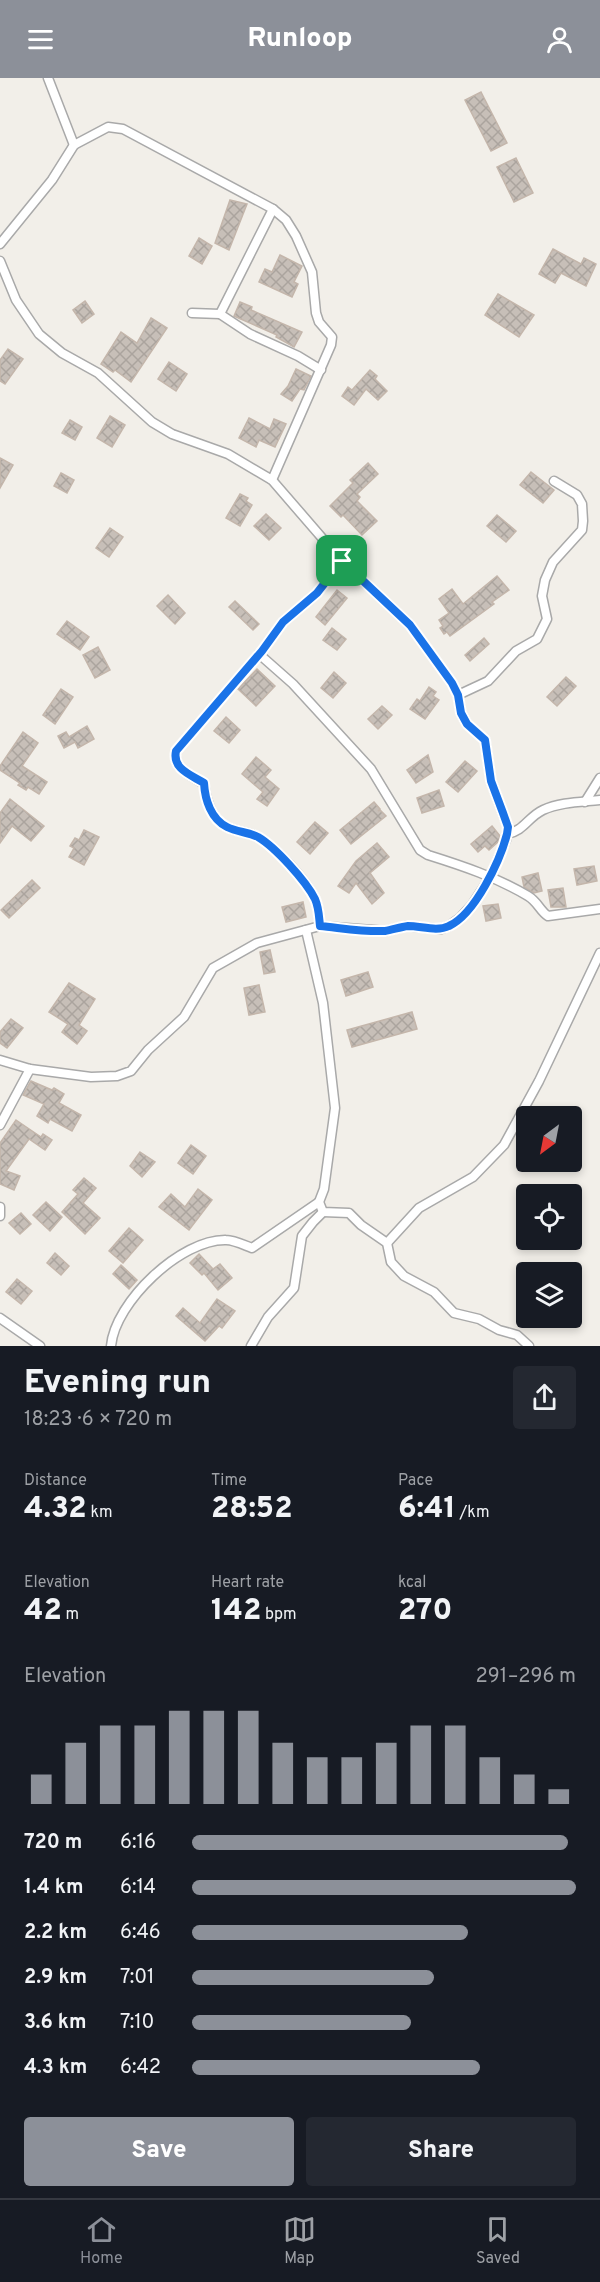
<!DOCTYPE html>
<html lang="en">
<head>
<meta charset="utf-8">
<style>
  :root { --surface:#171b24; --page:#242831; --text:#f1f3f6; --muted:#9ea1a6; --line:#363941; --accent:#8c9099 }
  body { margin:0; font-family:Overpass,sans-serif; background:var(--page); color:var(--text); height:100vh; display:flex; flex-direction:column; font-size:22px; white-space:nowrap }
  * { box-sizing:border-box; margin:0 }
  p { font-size:20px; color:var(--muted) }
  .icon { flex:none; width:33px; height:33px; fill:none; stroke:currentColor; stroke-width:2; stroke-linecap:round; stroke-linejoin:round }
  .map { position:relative; height:1268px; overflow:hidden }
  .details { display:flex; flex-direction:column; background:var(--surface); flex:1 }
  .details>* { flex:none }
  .needle { width:39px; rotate:212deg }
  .tools { position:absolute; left:516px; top:1028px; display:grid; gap:12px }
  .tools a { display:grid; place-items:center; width:66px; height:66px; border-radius:6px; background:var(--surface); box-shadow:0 3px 9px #0003; font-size:30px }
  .pin { position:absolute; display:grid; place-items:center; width:51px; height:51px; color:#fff; margin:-26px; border-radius:12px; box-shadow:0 3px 9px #0006 }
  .round { display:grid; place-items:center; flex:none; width:63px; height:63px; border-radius:6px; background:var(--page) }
  .headline { display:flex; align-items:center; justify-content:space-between; height:102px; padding:0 24px }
  h1 { font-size:33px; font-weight:800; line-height:45px }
  .stats { display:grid; grid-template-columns:repeat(3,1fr); gap:9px; height:102px; padding:6px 24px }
  .stats div { display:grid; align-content:center }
  .stats b { font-size:30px; font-weight:800 }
  .stats small { font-size:16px; font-weight:400 }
  .stats p { font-size:16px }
  .chart { height:168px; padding:12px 24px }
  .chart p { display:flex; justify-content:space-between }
  .chart svg { width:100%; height:108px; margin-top:6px; stroke:var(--accent); stroke-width:6 }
  .button { display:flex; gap:12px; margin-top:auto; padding:12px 24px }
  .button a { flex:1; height:69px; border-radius:6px; background:var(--accent); color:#fff; font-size:24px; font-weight:800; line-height:69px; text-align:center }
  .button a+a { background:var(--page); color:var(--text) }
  ul { padding:0 24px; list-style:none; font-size:20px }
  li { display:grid; grid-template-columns:96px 72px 1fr; align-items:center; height:45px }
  li i { height:15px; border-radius:8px; background:var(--accent) }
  header { display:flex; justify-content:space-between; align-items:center; height:78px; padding:0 24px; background:var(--accent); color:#fff; font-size:27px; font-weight:800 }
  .tabs { display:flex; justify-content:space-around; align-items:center; height:84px; border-top:2px solid var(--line); background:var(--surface); font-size:16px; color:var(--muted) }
  .tabs a { display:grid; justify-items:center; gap:3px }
  .tabs .on { color:var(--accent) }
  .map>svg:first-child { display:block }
  .building { fill:url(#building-cross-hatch); stroke:#c4b6ab; stroke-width:1.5 }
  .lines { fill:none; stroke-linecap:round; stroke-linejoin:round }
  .minor-casing { stroke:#a9a9a9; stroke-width:11 }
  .minor { stroke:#fff; stroke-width:8 }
  .route-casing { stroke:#fff; stroke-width:12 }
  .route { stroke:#1a73e8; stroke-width:8 }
</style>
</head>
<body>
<header><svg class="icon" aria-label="menu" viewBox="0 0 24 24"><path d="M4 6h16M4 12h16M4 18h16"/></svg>Runloop<svg class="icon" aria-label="person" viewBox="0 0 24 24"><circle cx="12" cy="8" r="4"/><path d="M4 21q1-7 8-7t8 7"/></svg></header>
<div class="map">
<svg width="600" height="1268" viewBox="0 0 600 1268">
  <defs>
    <pattern id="building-cross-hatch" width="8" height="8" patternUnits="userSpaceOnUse" patternTransform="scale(1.5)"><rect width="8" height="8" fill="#c7bfb8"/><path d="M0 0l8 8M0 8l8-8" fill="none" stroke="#aba49e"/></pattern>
  </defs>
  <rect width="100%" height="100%" fill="#f2efe9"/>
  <g class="building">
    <polygon points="481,14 507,65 491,73 465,22"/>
    <polygon points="516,80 533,115 514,124 497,89"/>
    <polygon points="230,122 247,126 229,172 215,165"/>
    <polygon points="199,160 212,168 202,186 189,178"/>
    <polygon points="553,171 581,186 584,180 596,186 586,208 561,195 555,205 539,196"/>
    <polygon points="280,177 302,188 294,204 298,206 292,219 259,204 265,191 272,194"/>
    <polygon points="498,216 534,237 519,259 485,237"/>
    <polygon points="85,223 94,236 82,245 73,232"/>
    <polygon points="240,224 252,229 251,232 302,254 294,269 276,259 277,257 234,238"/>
    <polygon points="151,240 167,250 131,304 115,292 113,294 101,286 121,254 137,265"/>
    <polygon points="8,271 23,281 5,306 0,303 0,282"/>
    <polygon points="169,284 187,296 176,313 158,301"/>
    <polygon points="296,291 311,298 304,312 300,311 292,323 281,316 288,308"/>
    <polygon points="370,292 377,298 375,301 387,313 378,322 366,311 354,327 342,318 348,309 352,312"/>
    <polygon points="110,338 125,347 112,369 97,360"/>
    <polygon points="249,340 270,351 274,341 286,346 275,369 259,362 256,369 239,360"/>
    <polygon points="70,342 82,349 75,362 62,355"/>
    <polygon points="0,380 13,387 0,410"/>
    <polygon points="368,385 378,396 357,416 360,419 357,423 377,443 362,457 343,437 341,439 330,428 353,405 350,402"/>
    <polygon points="531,394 554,412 543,425 520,407"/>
    <polygon points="61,395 74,402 67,415 54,408"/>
    <polygon points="240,416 248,420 246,423 252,427 240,448 226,440"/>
    <polygon points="266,436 281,450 269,462 254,448"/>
    <polygon points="497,437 516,453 506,464 487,448"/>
    <polygon points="110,450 123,459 109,479 96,470"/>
    <polygon points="497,498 509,512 492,524 494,526 450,558 447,554 444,556 440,550 443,548 439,542 449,535 439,521 452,511 463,526"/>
    <polygon points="337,512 347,520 325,547 316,539"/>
    <polygon points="168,517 185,535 175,546 157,528"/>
    <polygon points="235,523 259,546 253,552 229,529"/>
    <polygon points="67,543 89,559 80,572 57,556"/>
    <polygon points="332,550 346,561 337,572 323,562"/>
    <polygon points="484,560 489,566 470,583 465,577"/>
    <polygon points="98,569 110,592 95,600 83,577"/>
    <polygon points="257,591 275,608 256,628 238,611"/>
    <polygon points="334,594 346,605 333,620 321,610"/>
    <polygon points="566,599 576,608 557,628 547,619"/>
    <polygon points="429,609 436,614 433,618 439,622 425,641 410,631 417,621 420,623"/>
    <polygon points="61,611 73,619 55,646 43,637"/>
    <polygon points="382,628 392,637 378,651 368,641"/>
    <polygon points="226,639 240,652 229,665 214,653"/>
    <polygon points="87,648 94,661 78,670 75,664 64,670 58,658 66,654 69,659"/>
    <polygon points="23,654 38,665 22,688 47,704 39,716 28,709 26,712 18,707 20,705 0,692 0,688"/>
    <polygon points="428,677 433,694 416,705 407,692"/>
    <polygon points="256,679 271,692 265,699 279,711 267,728 257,721 263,714 242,696"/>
    <polygon points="465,683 477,693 458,714 446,704"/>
    <polygon points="439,712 444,728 422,735 417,720"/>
    <polygon points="10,721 44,748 31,763 12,748 0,765 0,735"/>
    <polygon points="374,724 380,731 378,733 380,732 386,738 351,766 340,752"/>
    <polygon points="315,744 328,755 310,776 297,764"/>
    <polygon points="492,748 500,758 499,763 489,772 485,768 478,774 471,766"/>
    <polygon points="84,752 99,759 84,787 69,779 74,770 70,768 75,760 79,762"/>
    <polygon points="377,765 389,779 370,795 384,815 372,826 356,805 349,815 338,808 356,783"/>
    <polygon points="594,788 597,803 577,807 574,791"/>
    <polygon points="538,795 542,813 534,815 524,809 522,799"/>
    <polygon points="32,802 40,810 9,840 1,832"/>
    <polygon points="563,810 566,829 551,829 548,812"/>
    <polygon points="303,824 306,839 286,844 282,829"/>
    <polygon points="498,826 501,840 486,843 483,828"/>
    <polygon points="270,872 275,894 264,896 260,874"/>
    <polygon points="368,894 373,909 346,918 341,902"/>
    <polygon points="69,905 95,921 79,947 87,953 77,966 62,954 68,946 49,934"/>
    <polygon points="259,907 265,934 249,937 244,910"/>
    <polygon points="412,934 417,951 352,969 347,952"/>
    <polygon points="11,941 23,950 7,970 0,965 0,954"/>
    <polygon points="31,1003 52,1012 54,1010 64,1016 59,1025 81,1037 72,1053 50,1041 48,1045 37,1038 44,1026 23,1017"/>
    <polygon points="16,1042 41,1059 43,1056 52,1062 45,1072 29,1061 6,1093 20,1098 14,1112 0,1106 0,1065"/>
    <polygon points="191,1067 206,1078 193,1096 178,1085"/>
    <polygon points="140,1074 155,1084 142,1099 130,1088"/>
    <polygon points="84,1100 96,1110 83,1125 100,1140 85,1156 62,1134 78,1116 73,1112"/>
    <polygon points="198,1111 212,1122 189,1152 159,1129 171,1116 185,1129"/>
    <polygon points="46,1124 62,1139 50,1153 33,1137"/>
    <polygon points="21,1135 31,1146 20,1156 9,1145"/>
    <polygon points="129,1150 143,1162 123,1185 109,1173"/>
    <polygon points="55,1175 69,1188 61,1197 47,1185"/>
    <polygon points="199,1176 213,1191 220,1186 232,1200 218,1212 204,1195 202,1197 190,1185"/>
    <polygon points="121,1187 137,1202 129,1211 113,1196"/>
    <polygon points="17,1201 32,1213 21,1226 6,1214"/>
    <polygon points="217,1221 235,1233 222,1250 219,1248 205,1263 176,1238 183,1230 200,1245"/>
  </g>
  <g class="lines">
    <defs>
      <g id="minor">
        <polyline points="48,0 74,67"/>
        <polyline points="0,166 52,102 74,67 108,49 123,51 273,131 286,142 296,158 312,194 316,235 319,244 332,259 331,267 272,402"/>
        <polyline points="0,183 16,222 39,256 62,275 98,295 152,344 172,356 228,376 272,402 342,483 410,547 452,605 458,617 461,635 467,646 485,662 491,703 508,749 506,762 491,798 472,827 460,840 449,848 441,851 406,848 386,853 320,848 257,865 213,890 184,939 148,972 131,993 117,998 91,999 30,991 0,982"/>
        <polyline points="192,235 220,236 250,256 298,278 321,292"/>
        <polyline points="220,236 273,131"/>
        <path d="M 259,576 L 293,606 L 371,691 L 420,772 L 428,777 C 463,788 496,799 528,818 C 538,824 540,833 548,838 L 600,831"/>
        <polyline points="458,617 488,603 516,573 537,561 547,541 542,518 545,502 553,484 582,452 583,443 582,426 577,417 554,403"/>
        <polyline points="585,724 600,700"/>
        <path d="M 507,756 C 524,753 528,739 543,732 C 560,724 582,724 600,722"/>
        <path d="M 320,848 C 319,839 319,830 315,821 C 306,802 276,769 258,759 C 249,754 237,754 227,749 C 211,741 206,722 204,706 C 191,697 172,691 176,673 L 262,573 L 283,544 L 317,515 L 342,483"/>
        <polyline points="306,852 323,925 335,1030 324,1111 319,1124 323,1134 349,1135 361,1147 387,1165 391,1184 404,1198 434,1214 454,1235 479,1241 499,1252 517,1257 529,1268"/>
        <polyline points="0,1047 30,991"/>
        <polyline points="0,1129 0,1138"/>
        <polyline points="387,1165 419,1130 473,1099 504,1067 539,1003 600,875"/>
        <polyline points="0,1240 40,1268"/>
        <path d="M 111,1268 C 115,1224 181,1161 226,1162 C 234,1162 244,1167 252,1170 L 319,1124"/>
        <polyline points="251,1268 268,1239 294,1210 302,1158 313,1144 323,1134"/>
      </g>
    </defs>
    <use href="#minor" class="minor-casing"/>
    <use href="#minor" class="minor"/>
  </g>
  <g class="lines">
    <defs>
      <path id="route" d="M 342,483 L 410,547 L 452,605 L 458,617 L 461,635 L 467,646 L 485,662 L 491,703 L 503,735 L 508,749 L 507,756 C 500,783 475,836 449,848 C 437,854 421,848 408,848 C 400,849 392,852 385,853 C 364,854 341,850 320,848 C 319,839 319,830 315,821 C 306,803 275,769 258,759 C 248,754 237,754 227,749 C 211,741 205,722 204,705 C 191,697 172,691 176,673 L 262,573 L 283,544 L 317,515 Z"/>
    </defs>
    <use href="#route" class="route-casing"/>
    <use href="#route" class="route"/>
  </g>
</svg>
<div class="tools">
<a><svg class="needle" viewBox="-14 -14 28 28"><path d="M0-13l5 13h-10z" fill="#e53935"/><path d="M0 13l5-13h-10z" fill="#9ea1a6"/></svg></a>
<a><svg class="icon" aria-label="locate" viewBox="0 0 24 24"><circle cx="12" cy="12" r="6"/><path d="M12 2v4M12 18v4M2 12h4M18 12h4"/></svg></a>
<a><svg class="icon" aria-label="layers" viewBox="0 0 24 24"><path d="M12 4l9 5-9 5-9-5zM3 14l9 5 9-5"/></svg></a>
</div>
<div class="pin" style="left:342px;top:483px;background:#1e9e55"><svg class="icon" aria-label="arrive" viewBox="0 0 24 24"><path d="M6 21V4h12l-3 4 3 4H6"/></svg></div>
</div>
<section class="details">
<div class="headline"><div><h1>Evening run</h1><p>18:23 · 6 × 720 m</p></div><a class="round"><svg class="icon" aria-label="share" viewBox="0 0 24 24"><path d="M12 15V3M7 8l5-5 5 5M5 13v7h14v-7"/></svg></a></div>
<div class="stats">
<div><p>Distance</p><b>4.32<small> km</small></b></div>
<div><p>Time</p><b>28:52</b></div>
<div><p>Pace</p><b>6:41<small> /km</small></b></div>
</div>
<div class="stats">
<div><p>Elevation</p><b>42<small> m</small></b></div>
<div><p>Heart rate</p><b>142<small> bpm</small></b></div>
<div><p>kcal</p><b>270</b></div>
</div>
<div class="chart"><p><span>Elevation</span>291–296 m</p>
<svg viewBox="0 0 160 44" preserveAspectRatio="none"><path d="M5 44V32M15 44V19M25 44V12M35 44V12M45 44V6M55 44V6M65 44V6M75 44V19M85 44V25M95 44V25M105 44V19M115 44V12M125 44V12M135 44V25M145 44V32M155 44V38"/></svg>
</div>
<ul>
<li><b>720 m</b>6:16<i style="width:98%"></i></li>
<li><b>1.4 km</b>6:14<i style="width:100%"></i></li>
<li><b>2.2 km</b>6:46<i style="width:72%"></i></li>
<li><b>2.9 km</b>7:01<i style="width:63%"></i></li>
<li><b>3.6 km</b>7:10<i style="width:57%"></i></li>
<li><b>4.3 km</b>6:42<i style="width:75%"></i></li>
</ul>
<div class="button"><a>Save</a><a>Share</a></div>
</section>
<nav class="tabs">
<a class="on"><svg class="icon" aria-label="home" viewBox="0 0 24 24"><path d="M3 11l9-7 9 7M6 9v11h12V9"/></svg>Home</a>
<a><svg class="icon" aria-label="map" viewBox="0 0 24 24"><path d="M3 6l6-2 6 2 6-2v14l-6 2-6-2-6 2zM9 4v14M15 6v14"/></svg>Map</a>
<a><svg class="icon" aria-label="saved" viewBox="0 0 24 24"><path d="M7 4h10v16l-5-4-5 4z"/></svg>Saved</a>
</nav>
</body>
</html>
